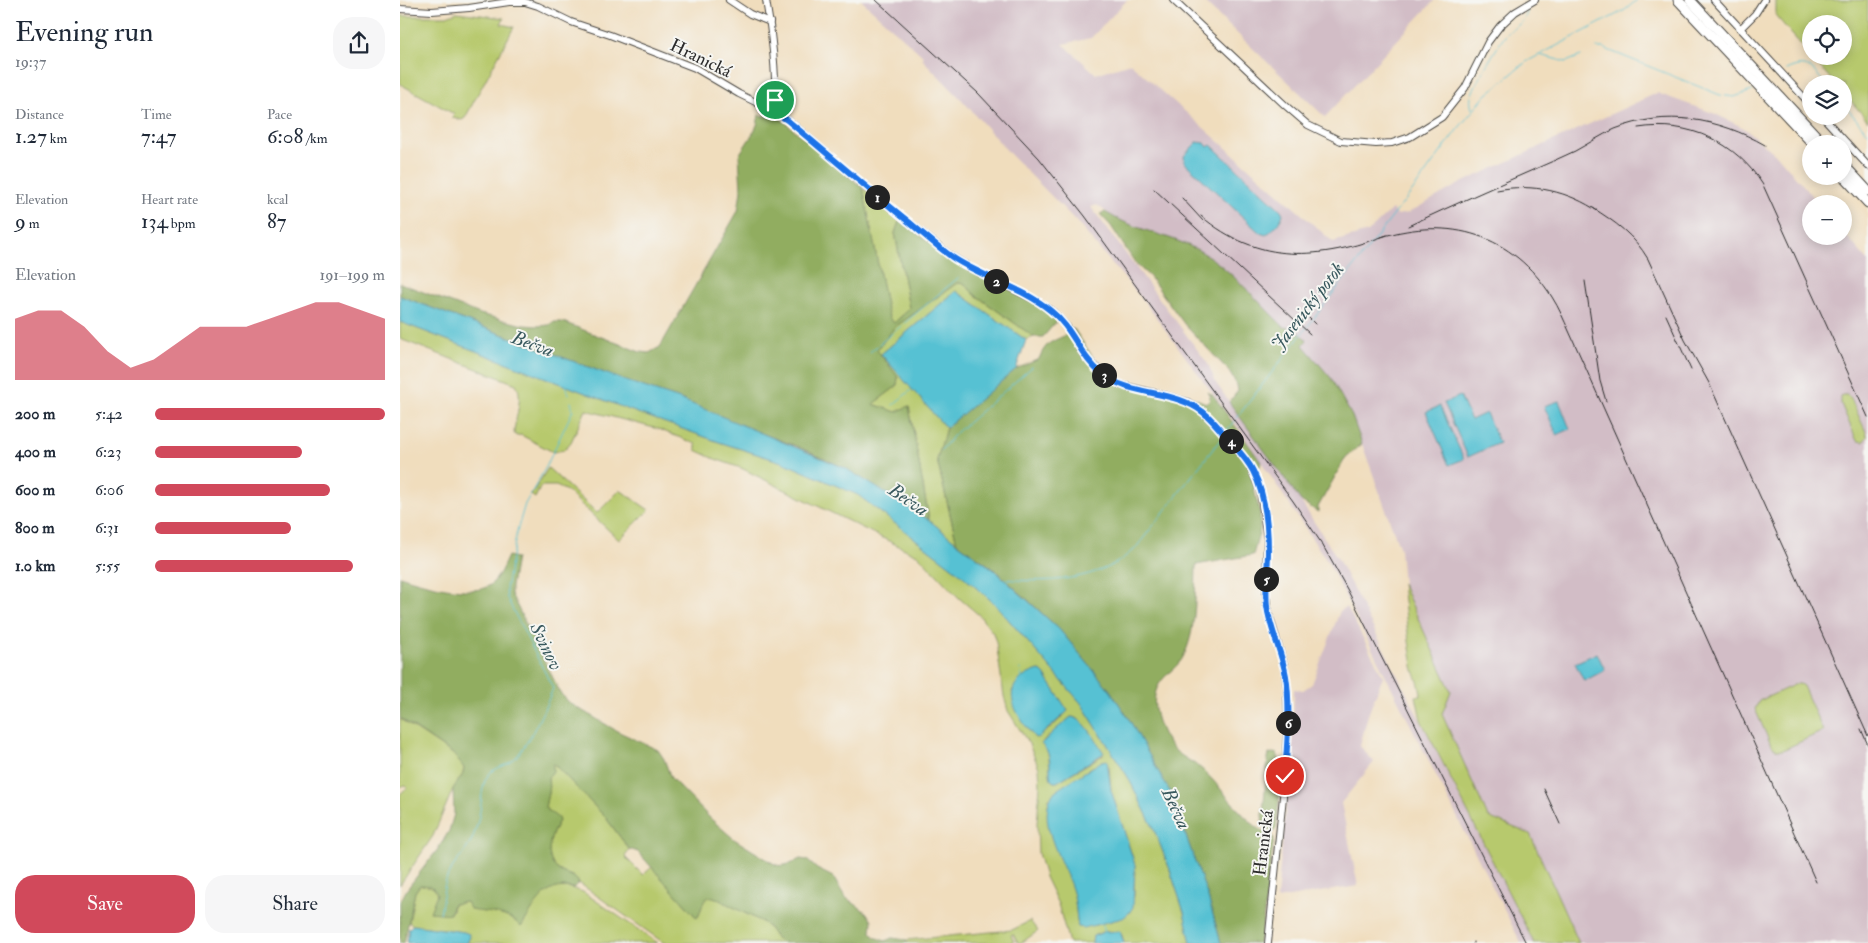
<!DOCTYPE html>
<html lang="en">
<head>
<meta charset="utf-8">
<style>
  :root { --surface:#fff; --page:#f6f6f7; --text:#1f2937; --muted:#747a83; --accent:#d1495b }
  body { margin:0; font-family:"IM FELL Double Pica",serif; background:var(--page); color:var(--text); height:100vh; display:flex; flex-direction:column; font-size:19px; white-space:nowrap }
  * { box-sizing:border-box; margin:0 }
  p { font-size:16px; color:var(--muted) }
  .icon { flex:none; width:28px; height:28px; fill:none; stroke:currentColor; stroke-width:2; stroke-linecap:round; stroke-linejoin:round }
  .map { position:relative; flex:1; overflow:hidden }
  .drawer { display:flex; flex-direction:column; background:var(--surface); width:400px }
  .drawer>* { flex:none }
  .fabs { position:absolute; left:1402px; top:15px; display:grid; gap:10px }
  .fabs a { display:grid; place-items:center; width:50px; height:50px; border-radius:50%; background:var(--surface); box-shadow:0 2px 12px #0003; font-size:25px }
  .pin { position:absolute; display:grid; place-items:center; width:42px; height:42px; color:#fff; margin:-21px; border:2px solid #fff; border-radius:50%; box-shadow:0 1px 5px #0007 }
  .km { position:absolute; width:25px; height:25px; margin:-12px; border-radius:50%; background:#222; color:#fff; font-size:14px; line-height:25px; text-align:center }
  .round { display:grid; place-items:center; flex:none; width:52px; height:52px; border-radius:20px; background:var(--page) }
  .overview { display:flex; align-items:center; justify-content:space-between; height:85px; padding:0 15px }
  h1 { font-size:28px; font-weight:600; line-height:38px }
  .figures { display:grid; grid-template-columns:repeat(3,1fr); gap:8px; height:85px; padding:5px 15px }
  .figures div { display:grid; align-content:center }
  .figures b { font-size:21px; font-weight:600 }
  .figures small { font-size:14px; font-weight:400 }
  .figures p { font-size:14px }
  .chart { height:140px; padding:10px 15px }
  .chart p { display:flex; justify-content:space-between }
  .chart svg { width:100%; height:90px; margin-top:5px; fill:var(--accent); opacity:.7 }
  .cta { display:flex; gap:10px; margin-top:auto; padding:10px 15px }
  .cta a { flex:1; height:58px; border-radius:20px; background:var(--accent); color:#fff; font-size:20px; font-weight:600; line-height:58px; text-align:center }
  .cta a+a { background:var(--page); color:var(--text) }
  ul { padding:0 15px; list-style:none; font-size:16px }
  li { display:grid; grid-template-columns:80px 60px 1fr; align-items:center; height:38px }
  li i { height:12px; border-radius:6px; background:var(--accent) }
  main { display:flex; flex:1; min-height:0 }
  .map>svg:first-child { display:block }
  .industrial { fill:#d2bdc6 }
  .green { fill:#b7c96d; stroke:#717a4c; fill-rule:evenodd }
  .forest { fill:#91ad60; stroke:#5e6c46 }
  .water { fill:#57c1d3; stroke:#41767f }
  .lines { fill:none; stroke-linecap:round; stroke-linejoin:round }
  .stream { stroke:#57c1d3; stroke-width:1 }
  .minor-casing { stroke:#494641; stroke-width:8 }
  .highway-casing { stroke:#494641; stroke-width:11 }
  .minor { stroke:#fff; stroke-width:6 }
  .highway { stroke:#fff; stroke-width:9 }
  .rail { stroke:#2b2b2b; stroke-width:1 }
  .route-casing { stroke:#fff; stroke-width:10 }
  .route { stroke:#1a73e8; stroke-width:6 }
  .labels { text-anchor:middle; stroke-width:4; stroke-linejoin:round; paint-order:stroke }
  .street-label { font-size:18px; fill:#2b2b2b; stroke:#f6f6f2 }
  .water-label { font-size:19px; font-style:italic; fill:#38585d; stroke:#f6f6f2 }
</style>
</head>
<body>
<main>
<section class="drawer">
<div class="overview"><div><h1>Evening run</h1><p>19:37</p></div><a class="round"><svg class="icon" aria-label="share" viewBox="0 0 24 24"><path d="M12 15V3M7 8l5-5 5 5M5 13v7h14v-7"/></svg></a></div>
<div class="figures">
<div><p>Distance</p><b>1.27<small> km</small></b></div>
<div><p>Time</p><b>7:47</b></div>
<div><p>Pace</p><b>6:08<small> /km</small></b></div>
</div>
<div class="figures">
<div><p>Elevation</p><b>9<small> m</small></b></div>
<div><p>Heart rate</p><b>134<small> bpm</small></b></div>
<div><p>kcal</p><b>87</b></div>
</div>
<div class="chart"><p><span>Elevation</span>191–199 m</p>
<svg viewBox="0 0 160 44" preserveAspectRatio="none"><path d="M0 44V14L10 10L20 10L30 18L40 30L50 38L60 34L70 26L80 18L90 18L100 18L110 14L120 10L130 6L140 6L150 10L160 14V44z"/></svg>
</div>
<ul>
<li><b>200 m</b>5:42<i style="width:100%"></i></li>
<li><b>400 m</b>6:23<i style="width:64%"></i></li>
<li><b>600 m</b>6:06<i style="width:76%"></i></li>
<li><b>800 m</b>6:31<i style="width:59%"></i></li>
<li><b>1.0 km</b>5:55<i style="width:86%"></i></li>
</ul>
<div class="cta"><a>Save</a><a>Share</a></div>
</section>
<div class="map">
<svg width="1468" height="943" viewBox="0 0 1468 943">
  <rect width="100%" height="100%" fill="#f6f6f2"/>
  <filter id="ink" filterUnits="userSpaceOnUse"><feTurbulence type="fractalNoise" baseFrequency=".02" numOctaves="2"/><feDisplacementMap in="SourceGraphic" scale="10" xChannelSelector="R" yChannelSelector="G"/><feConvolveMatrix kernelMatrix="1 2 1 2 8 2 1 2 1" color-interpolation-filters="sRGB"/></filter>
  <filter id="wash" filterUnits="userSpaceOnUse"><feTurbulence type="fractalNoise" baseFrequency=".0096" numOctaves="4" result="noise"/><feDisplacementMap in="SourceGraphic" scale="20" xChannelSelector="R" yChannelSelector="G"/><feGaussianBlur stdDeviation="1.12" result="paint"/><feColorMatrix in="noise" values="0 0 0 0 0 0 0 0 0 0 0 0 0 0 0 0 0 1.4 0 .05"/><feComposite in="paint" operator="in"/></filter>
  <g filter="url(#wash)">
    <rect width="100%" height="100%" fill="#f0ddbd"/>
    <g class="industrial">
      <polygon points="461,0 727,0 691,38 663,44 696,74 730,63 933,242 968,232 992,209 997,215 1008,213 1061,183 1257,93 1313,113 1344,128 1378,156 1419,204 1411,204 1411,236 1444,236 1444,233 1468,261 1468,943 1179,943 1130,834 1088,817 1042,714 1051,691 1003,585 1000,549 952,416 931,378 903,345 907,341 895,329 884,327 825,270 769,238 719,221 697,205 691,207 808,364 816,383 829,402 883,474 938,559 1134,943 1121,943 929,564 838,427 743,300 674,219 610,154 563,101 522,59 524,57"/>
      <polygon points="802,0 1033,0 1034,1 925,117"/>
      <polygon points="947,607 983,676 968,715 960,746 974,762 941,803 958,886 877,899 893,729 894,689 903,690 912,684 940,611"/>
    </g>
    <g class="green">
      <path d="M 1376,0 L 1468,0 L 1468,121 L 1444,93 L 1444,84 L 1435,84 L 1376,16 ZM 1411,24 L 1444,24 L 1444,56 L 1411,56 Z"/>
      <polygon points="57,12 104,18 101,24 114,27 65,118 62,120 52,118 54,114 0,84 0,16 47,16"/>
      <polygon points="463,188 500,219 495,233 509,308 505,313 494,323 489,317 486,305"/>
      <polygon points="557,283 565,284 574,294 634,337 626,340 556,291 481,354 546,428 537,460 557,543 529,520 509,406 496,412 473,404 497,386 498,377 476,350 495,327"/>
      <path d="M 0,322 L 235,412 L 319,442 L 382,462 L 458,495 L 557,571 L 594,603 L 681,703 L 728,777 L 753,827 L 769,867 L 784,912 L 791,943 L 724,943 L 722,935 C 712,929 703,931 693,936 L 692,943 L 669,943 L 658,904 L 645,877 L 638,853 L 637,823 L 640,785 L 639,768 L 629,744 L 608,711 L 604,696 L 596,642 L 593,633 L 579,615 L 559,598 L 519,556 L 341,468 L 315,459 L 296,450 L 296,444 L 258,429 L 186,410 L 171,442 L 164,450 L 153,452 L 121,435 L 116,436 L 114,433 C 115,417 124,398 116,384 L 0,339 ZM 639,670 L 644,674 L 668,711 L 652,727 L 635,738 C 623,723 615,710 612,691 L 622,678 ZM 671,717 C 687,718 695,742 703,755 L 657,782 L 654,782 L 651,780 C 648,764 652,758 643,741 ZM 709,766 L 711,790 L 735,865 L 734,897 L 678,927 C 676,914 676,900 672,888 C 661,854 643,836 649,798 L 692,767 Z"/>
      <polygon points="1443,395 1447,395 1451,399 1467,434 1467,437 1463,442 1458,441 1456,439 1441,404 1441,397"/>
      <polygon points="148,468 197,513 220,490 249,510 219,540 167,491 156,486 141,486 135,498 131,495"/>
      <path d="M 1002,583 L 1051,691 L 1042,714 L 1088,817 L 1130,834 L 1179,943 L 1134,943 L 1021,720 L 1016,696 L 1021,696 C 1021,686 1015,676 1013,666 C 1008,638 1005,611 1002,583 Z"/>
      <polygon points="1396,684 1400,684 1403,686 1423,731 1383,750 1377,750 1371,745 1355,709 1359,701"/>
      <polygon points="0,719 53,754 64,767 63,774 53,789 33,836 0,885 0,794 8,787 5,785 0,787"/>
      <path d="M 153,762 L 206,818 L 229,849 L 225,857 L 243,875 L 252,867 L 297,918 C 303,911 300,902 309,896 L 314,897 L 364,923 C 371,929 374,937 381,943 L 264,943 L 179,883 C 174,874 168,876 160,871 C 142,860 150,835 159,821 L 145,808 C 147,794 150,793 148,778 L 151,775 Z"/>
      <path d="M 20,885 C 28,886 34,885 37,894 L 31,912 L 52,911 L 53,904 L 67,902 L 116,920 L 121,927 C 140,899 145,877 183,892 L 258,943 L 67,943 L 70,937 L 64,932 L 13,925 L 9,922 L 15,892 Z"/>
      <polygon points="630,921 638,931 621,943 617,942 613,934 611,935 614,942 612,943 507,943 506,940 612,930"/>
    </g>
    <g class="forest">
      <path d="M 359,115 L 381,119 L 463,188 L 486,305 L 489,317 L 494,323 L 505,313 L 509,308 L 495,233 L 500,219 C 523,238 545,256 571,271 C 599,287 636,295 657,321 L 643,337 L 634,337 L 574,294 L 565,284 L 557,283 L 495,327 L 477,350 L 498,377 L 497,386 L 473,404 L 496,412 L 509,406 L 529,520 L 445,468 L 396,446 L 350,429 L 280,399 L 223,380 L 0,296 L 0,283 L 80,314 L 123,325 L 138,326 L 149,325 L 153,322 L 163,322 L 240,352 L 249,353 L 260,347 L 338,211 L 341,190 L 339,155 L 352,135 L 357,125 Z"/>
      <path d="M 705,212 C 733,230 768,234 798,250 C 827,265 859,303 884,327 L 895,329 L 907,340 L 903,345 L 931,378 L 952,416 L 962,444 L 946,457 L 918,507 L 918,512 L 901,501 L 829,402 L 838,391 L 837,385 L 828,370 L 785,325 L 750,277 L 736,264 L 711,226 L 700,214 Z"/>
      <path d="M 674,329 L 698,365 L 715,377 L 735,385 L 774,390 L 806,403 L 809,402 L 810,395 L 808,392 L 813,395 L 861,462 L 854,489 L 860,514 L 860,530 L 853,555 L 796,565 C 795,595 797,632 782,659 C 775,670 760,677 756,691 C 750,709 763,742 778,753 C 787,760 797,764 806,773 C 829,796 844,823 874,838 L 861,935 L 858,943 L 821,943 L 808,897 L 770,792 L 729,719 L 709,689 L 659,629 L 594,569 L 557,543 L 537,460 L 546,428 L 616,369 L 639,359 C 648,336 658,343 674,329 Z"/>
      <path d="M 108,556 L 116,558 L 111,586 L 111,594 L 161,694 L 171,704 L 217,731 L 258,750 L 264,759 L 271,778 L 311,819 L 334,839 L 376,865 C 384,867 392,863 400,859 L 407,860 L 417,869 L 433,877 L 445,897 L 466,912 L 472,921 L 471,932 L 474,937 L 485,941 L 492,938 L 506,940 L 507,943 L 381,943 C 374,937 371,929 364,923 L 314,897 L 309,897 C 300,902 303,910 297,918 L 238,852 L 229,849 L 206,818 L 153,763 L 153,771 L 148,778 C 150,793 147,794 145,808 L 158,818 L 159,821 C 150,835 142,860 160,871 C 168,876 174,874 179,883 L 173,888 C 144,882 135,907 121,927 C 110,913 88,913 71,910 L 66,902 L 53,904 L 50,914 L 30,912 L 37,894 C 34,885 28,886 20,885 L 15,892 L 4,943 L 0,943 L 0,902 L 7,889 L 38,849 L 49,831 L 54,814 L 53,789 L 63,774 L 64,768 L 53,754 L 0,718 L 0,576 C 19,583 73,598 90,585 C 99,578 103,566 108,556 Z"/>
      <path d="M 873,753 L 877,754 C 885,767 877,812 876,829 L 873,831 L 867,829 L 862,823 L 868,758 L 869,754 Z"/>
    </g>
    <g class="water">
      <path d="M 797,142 L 805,143 L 808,147 L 811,145 L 881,210 L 883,214 C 881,222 873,230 866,235 L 860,233 L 785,163 L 784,156 Z"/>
      <polygon points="556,291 626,340 616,369 546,428 481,354"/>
      <polygon points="0,296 223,380 280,399 445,468 529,520 557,543 593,569 659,629 709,689 729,719 770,792 808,897 821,943 791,943 784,912 769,867 753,827 728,777 681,703 594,603 557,571 458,495 382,462 319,442 235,412 0,322"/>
      <polygon points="1060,396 1071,420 1086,413 1099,443 1068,457 1044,403"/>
      <polygon points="1159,401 1170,429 1157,435 1144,406"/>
      <polygon points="1040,406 1064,459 1049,465 1026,412"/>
      <polygon points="1197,653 1205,670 1184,681 1175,663"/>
      <path d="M 639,670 L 644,674 L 668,711 L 639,737 L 635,738 C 614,712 595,684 639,670 Z"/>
      <path d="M 671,717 C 685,718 696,741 704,753 L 657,782 L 654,782 L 651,780 C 648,765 654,756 641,744 L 654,731 Z"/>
      <path d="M 707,760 L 711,790 L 735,865 L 733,907 L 729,913 L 723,918 L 684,928 L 678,927 C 676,915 676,901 672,889 C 663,861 633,818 655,791 L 702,761 Z"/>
      <polygon points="13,925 64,932 69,934 70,937 67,943 7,943 9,928"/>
      <polygon points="720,931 724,943 692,943 693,936 704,932"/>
    </g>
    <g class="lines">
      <g class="stream">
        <polyline points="1197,48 1203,48 1320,95 1334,97 1352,91"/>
        <polyline points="1140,55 1166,62 1181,56"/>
        <path d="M 1386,70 C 1407,60 1412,68 1425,84"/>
        <polyline points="1444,105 1468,133"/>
        <path d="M 1072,109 C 1071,105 1070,102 1071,97 C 1073,87 1098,45 1105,36 C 1112,27 1126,24 1127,11"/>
        <polyline points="470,352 558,278"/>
        <polyline points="166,385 169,394"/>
        <polyline points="493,405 511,390"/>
        <polyline points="825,433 1017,185 1057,130 1086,95 1126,62 1225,10 1237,0"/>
        <polyline points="541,450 556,433 632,367"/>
        <path d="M 604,579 C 642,583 683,581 716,563 C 723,559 729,553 735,549 L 823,436"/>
        <polyline points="620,669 622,679"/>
        <path d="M 40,913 C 43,901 43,886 48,875 C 55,861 67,852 73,837 C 76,829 79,819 80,811 C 82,800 81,787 87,777 C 92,768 104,767 112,761 C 126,750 147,705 153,688 L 112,608 L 107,598 L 106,589 L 117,531 L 125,504 L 146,467 L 173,410 L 171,402"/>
        <polyline points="703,925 705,933"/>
      </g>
    </g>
  </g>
  <g filter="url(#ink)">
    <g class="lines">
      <defs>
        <g id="minor">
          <polyline points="329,0 350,14 370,22"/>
          <path d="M 366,0 C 370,22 380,91 372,110"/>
          <polyline points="773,0 886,106 908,125 941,141 976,144 992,143 1010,137 1042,117 1065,88 1088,42 1100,26 1115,12 1135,0"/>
          <polyline points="1314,0 1411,105"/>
          <polyline points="0,9 32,11 69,8 109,2 125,2 138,6 171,22 210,35 295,68 339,94 382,115 475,195 551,256 572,269 637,301 653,312 669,329 685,357 705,376 721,385 768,396 788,402 802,411 818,427 849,464 860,490 867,539 866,594 868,611 884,665 887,687 888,718 884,787 868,943"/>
          <polyline points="1340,29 1355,14 1364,0"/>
          <polyline points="1422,116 1468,166"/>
        </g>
        <g id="highway">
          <polyline points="1278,0 1413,144"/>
          <polyline points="1290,0 1424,144"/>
          <polyline points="1444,165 1468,191"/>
          <polyline points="1443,176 1468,203"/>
        </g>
      </defs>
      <use href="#minor" class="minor-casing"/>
      <use href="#highway" class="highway-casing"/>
      <use href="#minor" class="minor"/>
      <use href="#highway" class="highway"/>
      <g class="rail">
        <polyline points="476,0 578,93 639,158 685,216 893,501 922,544 947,589 1126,943"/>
        <path d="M 1238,128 C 1289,120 1336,142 1363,185 L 1468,417"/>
        <polyline points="754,189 910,334"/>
        <path d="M 1097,190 C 1132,183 1169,191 1199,212"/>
        <polyline points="782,198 804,222"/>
        <path d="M 1193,208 C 1215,222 1234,235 1248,259 L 1285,340 L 1309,383 L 1468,736"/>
        <path d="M 801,216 C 859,265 920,260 987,235"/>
        <path d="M 1008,226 C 1055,204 1103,183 1151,162 C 1159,158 1167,155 1175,151 C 1188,144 1201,135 1215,129 C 1266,109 1318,118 1365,145"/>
        <path d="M 981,237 C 1050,216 1112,234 1152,297 C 1159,308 1164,320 1169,331 L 1416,882"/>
        <polyline points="1185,281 1200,381 1206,401"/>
        <polyline points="1266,315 1291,370"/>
        <polyline points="909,318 915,324"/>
        <polyline points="1461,729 1468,745"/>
        <polyline points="1144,789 1160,824"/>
        <polyline points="1073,942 1073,943"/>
      </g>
    </g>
  </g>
  <g class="lines" filter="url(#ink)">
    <defs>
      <path id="route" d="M 375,100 L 372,110 L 387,120 C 428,154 468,189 509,222 C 523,234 537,246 552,257 C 583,278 622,287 651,311 C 673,328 680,357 702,374 C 732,397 773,389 803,412 C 813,420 820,429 828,439 C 837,449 847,459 853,471 C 865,494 868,526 868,551 C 868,569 865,587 867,606 C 870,630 882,652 886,676 C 891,709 887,743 885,776"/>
    </defs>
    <use href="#route" class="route-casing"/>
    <use href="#route" class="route"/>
  </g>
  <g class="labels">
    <g class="street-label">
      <text transform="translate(301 58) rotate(26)" y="6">Hranická</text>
      <text transform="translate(863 843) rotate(-83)" y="6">Hranická</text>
    </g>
    <g class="water-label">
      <text transform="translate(907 306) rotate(-52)" y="7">Jasenický potok</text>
      <text transform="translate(133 343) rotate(20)" y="7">Bečva</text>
      <text transform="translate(509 499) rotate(34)" y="7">Bečva</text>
      <text transform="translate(147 646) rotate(64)" y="7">Svinov</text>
      <text transform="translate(777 808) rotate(65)" y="7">Bečva</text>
    </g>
  </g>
</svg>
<div class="fabs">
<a><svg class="icon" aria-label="locate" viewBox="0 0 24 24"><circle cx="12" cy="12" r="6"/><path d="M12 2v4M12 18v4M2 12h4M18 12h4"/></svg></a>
<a><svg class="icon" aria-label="layers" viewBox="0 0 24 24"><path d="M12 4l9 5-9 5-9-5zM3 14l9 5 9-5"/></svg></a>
<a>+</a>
<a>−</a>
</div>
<div class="pin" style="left:375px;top:100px;background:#1e9e55"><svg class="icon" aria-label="arrive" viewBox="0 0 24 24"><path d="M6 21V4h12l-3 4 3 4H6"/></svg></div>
<div class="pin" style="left:885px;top:776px;background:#d93025"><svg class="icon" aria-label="check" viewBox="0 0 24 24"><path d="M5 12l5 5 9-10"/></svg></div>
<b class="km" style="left:477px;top:197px">1</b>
<b class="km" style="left:596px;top:281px">2</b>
<b class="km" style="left:704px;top:375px">3</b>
<b class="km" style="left:831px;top:441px">4</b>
<b class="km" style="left:866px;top:579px">5</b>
<b class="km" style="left:888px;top:723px">6</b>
</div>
</main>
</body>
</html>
